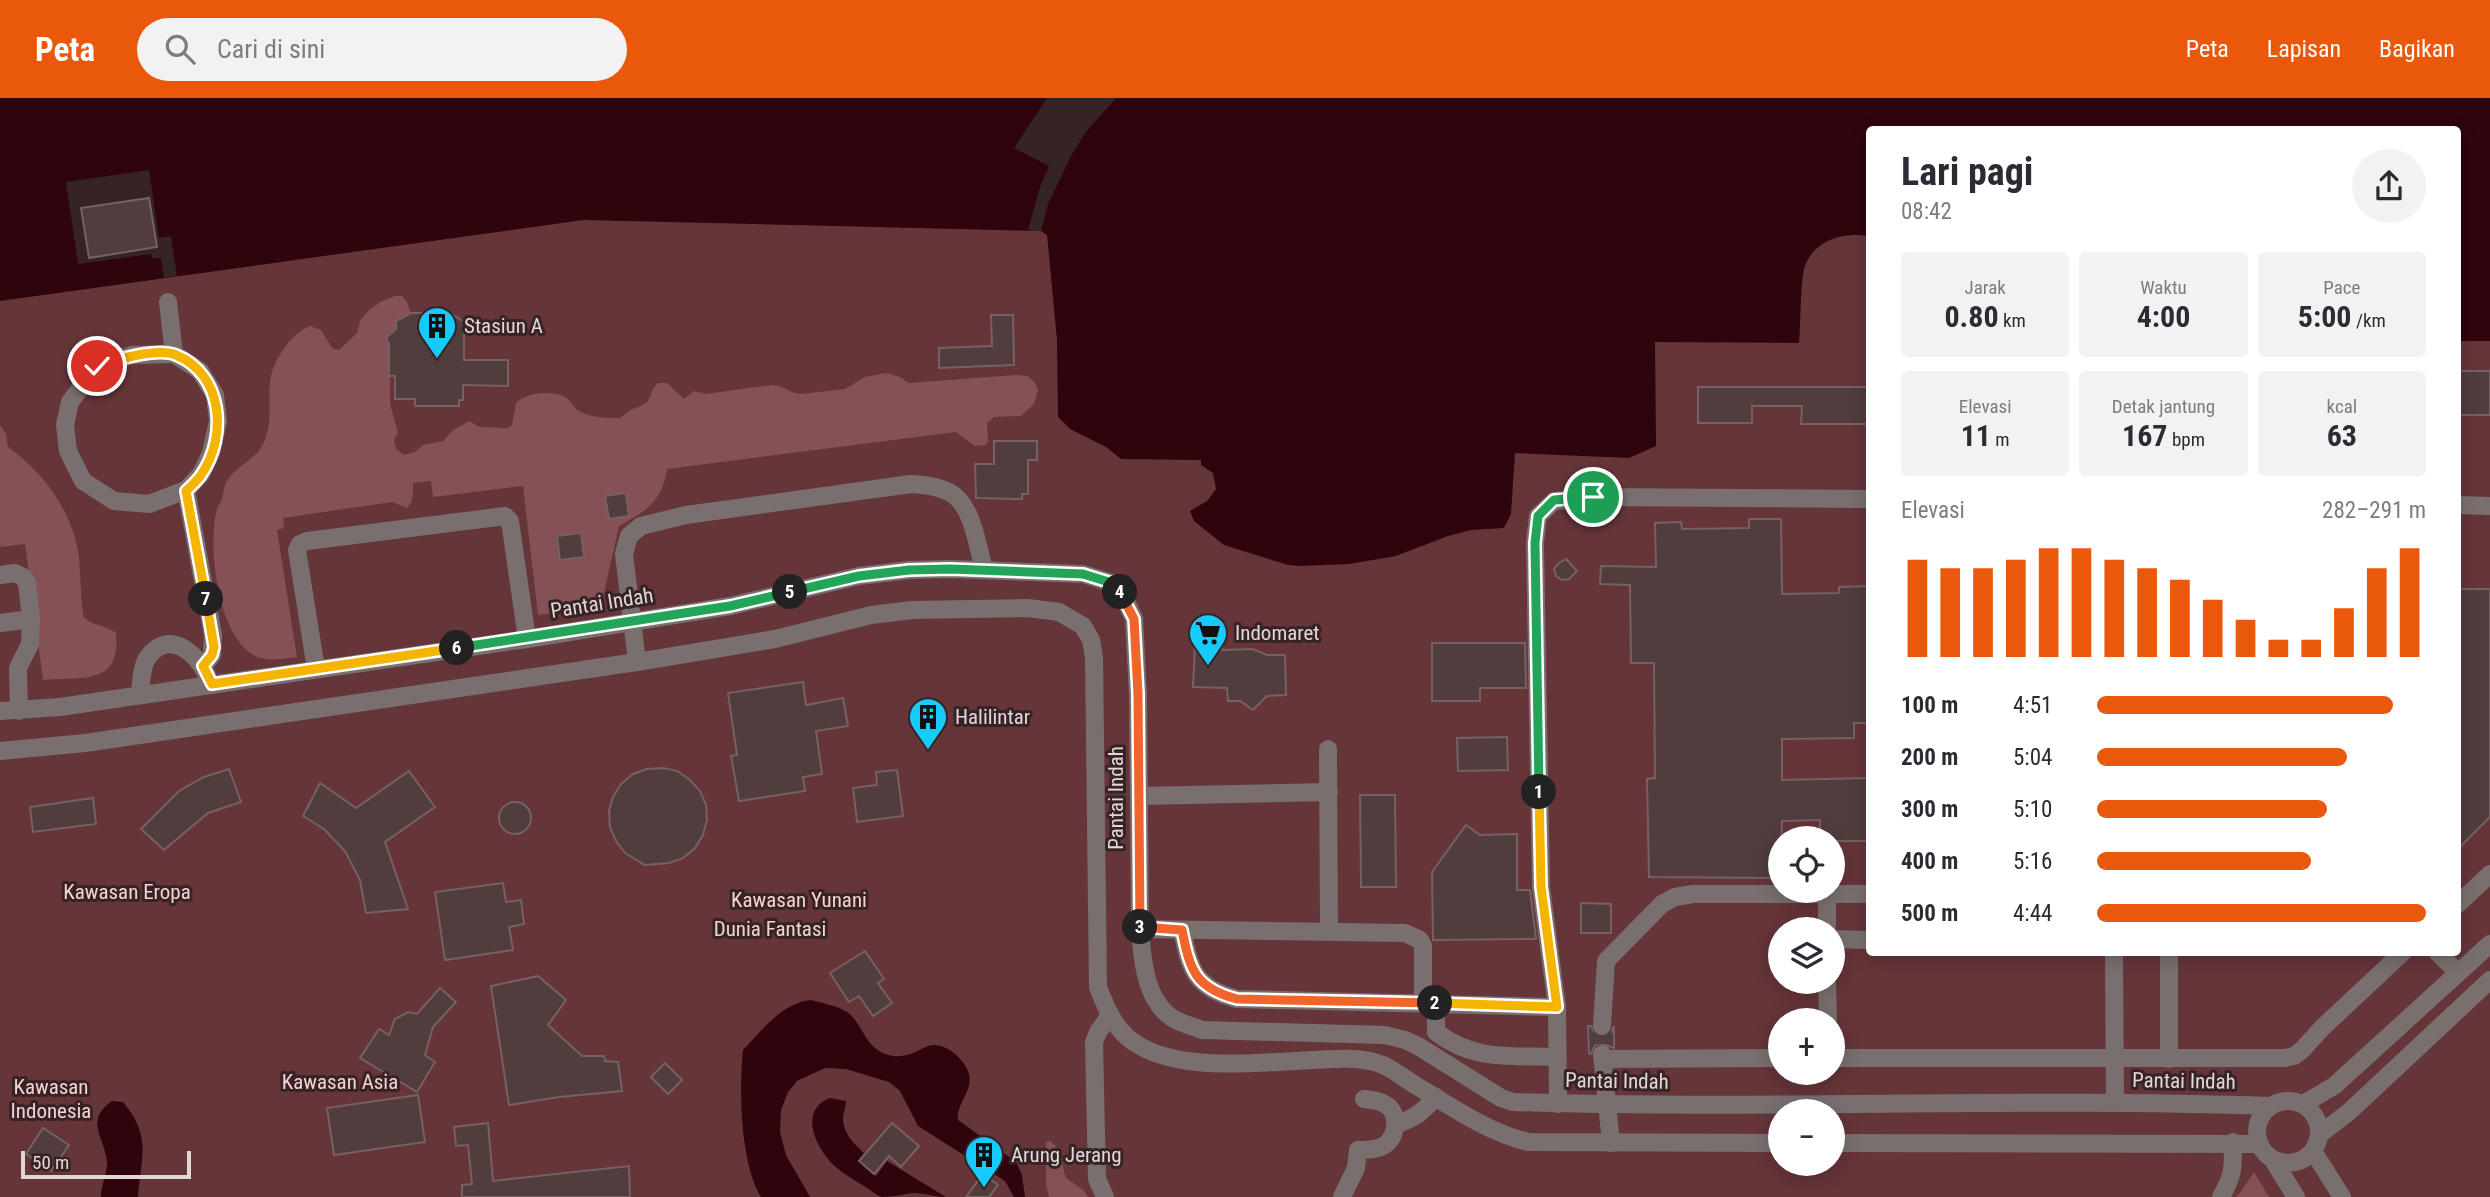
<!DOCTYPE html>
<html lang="id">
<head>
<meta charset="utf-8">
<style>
  :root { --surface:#fff; --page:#f2f2f3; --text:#2b2b33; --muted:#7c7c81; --accent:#ea580c }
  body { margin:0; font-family:"Roboto Condensed",sans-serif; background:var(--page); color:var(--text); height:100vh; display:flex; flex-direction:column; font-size:26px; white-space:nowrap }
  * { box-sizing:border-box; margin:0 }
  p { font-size:23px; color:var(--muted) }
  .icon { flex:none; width:38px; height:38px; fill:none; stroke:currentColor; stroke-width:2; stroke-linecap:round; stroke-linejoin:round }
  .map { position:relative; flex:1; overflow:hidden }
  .panel { position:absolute; left:1866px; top:28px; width:595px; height:830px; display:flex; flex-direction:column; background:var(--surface); border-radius:7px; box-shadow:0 4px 18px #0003 }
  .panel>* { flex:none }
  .tools { position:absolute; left:1768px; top:728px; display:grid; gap:14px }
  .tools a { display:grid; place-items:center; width:77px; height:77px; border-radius:50%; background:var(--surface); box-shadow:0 4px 18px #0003; font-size:35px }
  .scale { position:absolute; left:21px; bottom:18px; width:170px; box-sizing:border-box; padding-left:7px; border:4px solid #e3d6d7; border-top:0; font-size:19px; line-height:24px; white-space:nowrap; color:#e3d6d7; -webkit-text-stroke:5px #362324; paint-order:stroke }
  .pin { position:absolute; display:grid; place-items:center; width:60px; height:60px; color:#fff; margin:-30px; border:4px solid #fff; border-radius:50%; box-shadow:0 2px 7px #0007 }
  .km { position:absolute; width:35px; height:35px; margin:-18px; border-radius:50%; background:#222; color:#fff; font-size:19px; line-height:35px; text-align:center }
  .round { display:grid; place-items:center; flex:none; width:74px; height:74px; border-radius:37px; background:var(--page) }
  .head { display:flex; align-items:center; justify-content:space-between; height:119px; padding:0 35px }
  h1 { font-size:38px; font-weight:700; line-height:52px }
  .metrics { display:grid; grid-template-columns:repeat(3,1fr); gap:10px; height:119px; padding:7px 35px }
  .metrics div { display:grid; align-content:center; border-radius:7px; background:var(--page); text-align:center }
  .metrics b { font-size:30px; font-weight:700 }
  .metrics small { font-size:19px; font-weight:400 }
  .metrics p { font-size:19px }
  .chart { height:196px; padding:14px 35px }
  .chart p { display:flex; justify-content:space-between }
  .chart svg { width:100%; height:126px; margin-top:7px; stroke:var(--accent); stroke-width:6 }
  ul { padding:0 35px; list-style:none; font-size:23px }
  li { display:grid; grid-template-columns:112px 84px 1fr; align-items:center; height:52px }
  li i { height:18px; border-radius:9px; background:var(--accent) }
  header { display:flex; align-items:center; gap:42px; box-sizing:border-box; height:98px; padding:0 35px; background:var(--accent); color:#fff }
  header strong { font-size:33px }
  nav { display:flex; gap:38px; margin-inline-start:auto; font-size:24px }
  .search { width:490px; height:63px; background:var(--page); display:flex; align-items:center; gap:18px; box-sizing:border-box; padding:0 24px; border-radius:38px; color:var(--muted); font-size:26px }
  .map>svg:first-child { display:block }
  .green { fill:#65353a; fill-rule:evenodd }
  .forest { fill:#855156 }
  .water { fill:#2f040d }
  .pier { fill:#362324 }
  .building { fill:#513d3e; stroke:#776061; stroke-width:2 }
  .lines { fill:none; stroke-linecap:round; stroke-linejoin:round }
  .minor-tunnel { stroke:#503e3f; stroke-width:18; stroke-dasharray:18 9; stroke-linecap:butt }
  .minor { stroke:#796f6f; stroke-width:18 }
  .split-1-casing { stroke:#fff; stroke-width:14 }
  .split-2-casing { stroke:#fff; stroke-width:14 }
  .split-3-casing { stroke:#fff; stroke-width:14 }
  .split-4-casing { stroke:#fff; stroke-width:14 }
  .split-5-casing { stroke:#fff; stroke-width:14 }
  .split-6-casing { stroke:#fff; stroke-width:14 }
  .split-7-casing { stroke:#fff; stroke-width:14 }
  .split-8-casing { stroke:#fff; stroke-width:14 }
  .split-1 { stroke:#22a559; stroke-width:9 }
  .split-2 { stroke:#f5b400; stroke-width:9 }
  .split-3 { stroke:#f0652b; stroke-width:9 }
  .split-4 { stroke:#f0652b; stroke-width:9 }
  .split-5 { stroke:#22a559; stroke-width:9 }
  .split-6 { stroke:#22a559; stroke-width:9 }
  .split-7 { stroke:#f5b400; stroke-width:9 }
  .split-8 { stroke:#f5b400; stroke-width:9 }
  .labels { text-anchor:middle; stroke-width:6; stroke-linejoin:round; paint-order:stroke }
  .poi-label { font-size:21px; fill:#e3d6d7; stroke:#362324; text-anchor:start }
  .street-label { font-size:21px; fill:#e3d6d7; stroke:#362324 }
  .park-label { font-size:21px; fill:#f6d2d4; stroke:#362324 }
</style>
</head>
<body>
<header>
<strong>Peta</strong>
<div class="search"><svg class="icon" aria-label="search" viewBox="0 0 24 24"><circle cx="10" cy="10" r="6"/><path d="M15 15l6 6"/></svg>Cari di sini</div>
<nav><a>Peta</a><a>Lapisan</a><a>Bagikan</a></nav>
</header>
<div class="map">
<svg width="2490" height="1099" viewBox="0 0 2490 1099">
  <rect width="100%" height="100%" fill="#362324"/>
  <path class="green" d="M 0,0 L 2490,0 L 2490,1099 L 0,1099 ZM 1869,32 L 2457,32 L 2457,854 L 1869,854 ZM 1780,740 L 1832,740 L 1832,793 L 1780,793 ZM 1780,831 L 1832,831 L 1832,884 L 1780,884 ZM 1780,922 L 1832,922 L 1832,975 L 1780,975 ZM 1780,1013 L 1832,1013 L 1832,1066 L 1780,1066 Z"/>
  <g class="forest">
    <path d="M 395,198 L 402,198 L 407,204 L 411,215 L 396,223 L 396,233 L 390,237 L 390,306 L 398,334 L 394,342 L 396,351 L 404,357 L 415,354 L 423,347 L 443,343 L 452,333 L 469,323 L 480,329 L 508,330 L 512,327 L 516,305 C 526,294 552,292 565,299 C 572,303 573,311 581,314 C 593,320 607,320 620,320 L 631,312 L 647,305 L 654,289 L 658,285 L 667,285 L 684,301 L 694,293 L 706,296 L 772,287 C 784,287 790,296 801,296 L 845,291 L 865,279 L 886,275 L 900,279 L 909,285 L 1016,277 L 1028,278 L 1035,285 L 1038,292 L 1034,306 L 1021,318 L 994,319 L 987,325 L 988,343 L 986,347 L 975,348 L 956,334 L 667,371 C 662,404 646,413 619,428 L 601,508 L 538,517 L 523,388 L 433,399 L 431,383 L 413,385 C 413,395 414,403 407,410 L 392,404 L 283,420 L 284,430 L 277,432 L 297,559 C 283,561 267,564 255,558 C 218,539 208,452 216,415 C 217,410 220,406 222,401 C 224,396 223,390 226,385 C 236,366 255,364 264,344 C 278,311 258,286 283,252 C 291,241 297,233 310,228 L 321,232 L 332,250 L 339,252 L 357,235 L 360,223 L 367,214 L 380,204 Z"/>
    <path d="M 0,327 L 6,336 L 8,349 C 44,374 74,416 79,460 C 81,480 80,500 84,520 C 94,528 106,527 116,535 C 121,589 81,578 43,582 L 25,446 L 0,449 Z"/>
    <path d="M 1049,1043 C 1062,1049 1062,1068 1066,1080 L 1083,1092 L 1088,1099 L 1049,1099 L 1046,1086 L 1046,1044 Z"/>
    <polygon points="2254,1074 2269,1099 2236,1099 2239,1096"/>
  </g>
  <g class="water">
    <path d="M 0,0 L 2490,0 L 2490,243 L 2457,243 L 2457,32 L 1869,32 L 1869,138 C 1844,134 1815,141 1805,168 C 1800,181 1801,228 1799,245 L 1655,244 L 1656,348 L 1629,360 L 1515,355 L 1511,416 L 1504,430 L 1471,432 L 1448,438 L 1396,458 L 1349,466 L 1300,468 L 1288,467 L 1224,447 L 1194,423 L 1190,413 L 1207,403 L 1216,391 L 1213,375 L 1201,367 L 1201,362 L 1121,361 L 1106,349 L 1070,331 L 1058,319 L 1057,242 L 1047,137 L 1041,133 L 583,122 L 0,203 Z"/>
    <path d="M 811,902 C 822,905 838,908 847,914 C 864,926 865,954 893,958 C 907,960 916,953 928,948 C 943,943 961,958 967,971 C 977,991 955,1005 958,1022 L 1016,1064 L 1022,1077 L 1025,1099 L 1014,1099 L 1005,1083 L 918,1028 L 900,993 L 889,984 L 846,971 L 825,970 L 797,983 L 788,994 L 781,1012 L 780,1034 L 786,1057 L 810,1099 L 761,1099 C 740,1065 739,991 743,952 C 762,932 782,905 811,902 Z"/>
    <path d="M 830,1000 L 846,1003 C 846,1009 843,1015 843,1021 C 843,1035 854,1046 864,1055 L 858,1063 L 876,1078 L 887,1063 L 946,1099 C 935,1099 924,1095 914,1095 C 903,1096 894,1099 882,1099 C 876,1098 870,1091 864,1088 C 855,1082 845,1077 837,1070 C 818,1054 796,1013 830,1000 Z"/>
    <path d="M 112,1003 L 123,1004 C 152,1038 141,1060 138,1099 L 101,1099 C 101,1087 107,1077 107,1065 C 106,1041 83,1023 112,1003 Z"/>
  </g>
  <g class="pier">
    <polygon points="1047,0 1116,0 1086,34 1072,56 1048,106 1041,133 1034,133 1028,132 1040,89 1049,68 1014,50"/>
    <polygon points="149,72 159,140 171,138 177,178 164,180 161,160 152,160 151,156 78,166 66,84"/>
  </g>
  <g class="building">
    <polygon points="149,100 157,149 89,160 81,110"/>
    <polygon points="411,215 450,215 464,224 464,262 508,262 508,288 463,287 463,302 459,302 459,308 415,308 415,301 395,301 395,278 389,278 389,246 386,240 396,231 396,223"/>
    <polygon points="991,217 1013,217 1014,267 939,270 939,250 992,248"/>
    <rect x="2457" y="273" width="33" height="44"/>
    <polygon points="1698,289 1869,289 1869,326 1801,326 1802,308 1752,308 1752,325 1698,325"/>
    <polygon points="994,343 1037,343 1037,362 1028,362 1028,396 1022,396 1022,401 976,400 975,366 994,366"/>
    <polygon points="626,395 629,418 609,421 605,398"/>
    <polygon points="1749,421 1781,421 1782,496 1839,495 1839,489 1869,488 1869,625 1854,625 1854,640 1782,641 1782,682 1869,680 1869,743 1832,743 1832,740 1820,740 1820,722 1782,723 1780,780 1649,779 1647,681 1655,680 1654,565 1631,565 1630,487 1600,486 1601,468 1656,469 1655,425 1681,424 1682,431 1749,430"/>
    <polygon points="581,435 584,459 560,462 557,438"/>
    <polygon points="1566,461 1577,473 1569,481 1562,482 1556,478 1554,471 1559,465"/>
    <polygon points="2457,491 2490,491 2490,719 2457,752"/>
    <polygon points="1432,545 1525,545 1526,590 1480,590 1480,603 1432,603"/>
    <polygon points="1195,548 1222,549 1222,552 1252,551 1267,557 1285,557 1286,597 1267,598 1253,612 1240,603 1228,603 1227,590 1193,589"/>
    <polygon points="803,584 806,607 843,600 848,628 816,633 822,676 803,679 805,693 739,703 731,658 737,657 728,595"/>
    <polygon points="1507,639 1508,672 1458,673 1457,640"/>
    <polygon points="663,670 677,673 690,682 700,693 706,707 707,722 703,737 695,750 683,760 669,765 645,767 625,755 616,743 610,729 609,713 613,699 621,686 633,676 647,671"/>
    <polygon points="229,671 241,704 208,715 164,752 141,731 179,693 204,679"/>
    <polygon points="897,672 903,718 857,724 853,690 877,687 876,674"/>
    <polygon points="409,673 435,709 385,744 408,811 366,815 360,782 345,753 324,731 303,718 320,685 356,710"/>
    <polygon points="1360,697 1395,697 1396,789 1361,789"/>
    <polygon points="93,700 96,726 33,734 30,709"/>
    <circle cx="515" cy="720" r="16"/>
    <polygon points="1466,727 1480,737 1517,736 1517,792 1530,792 1536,841 1433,842 1432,774"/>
    <polygon points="503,785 506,804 521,802 524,826 509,829 513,852 445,862 435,794"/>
    <polygon points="1581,805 1611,806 1611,835 1581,835"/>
    <polygon points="865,853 884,881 878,885 892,905 873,918 859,898 849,904 830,875"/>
    <polygon points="538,878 566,902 548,927 582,958 604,958 605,963 618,964 622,993 559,999 509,1007 491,888"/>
    <polygon points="440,890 456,904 433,929 425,957 435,964 417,994 360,960 379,931 389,937 395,921 408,914 417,916"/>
    <polygon points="1588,928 1591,928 1595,937 1602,939 1611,935 1614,928 1614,950 1600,945 1595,947 1591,956 1589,956"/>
    <polygon points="665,965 682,982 668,996 651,979"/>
    <polygon points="418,997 425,1044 334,1057 327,1010"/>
    <polygon points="488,1025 493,1083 629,1068 630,1099 462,1099 462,1087 472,1086 468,1047 456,1048 454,1029"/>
    <polygon points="892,1025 919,1048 901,1069 889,1058 874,1076 859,1063"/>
    <polygon points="43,1030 69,1047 51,1073 26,1056"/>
    <polygon points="983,1076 998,1087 989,1099 966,1099"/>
  </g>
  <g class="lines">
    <polyline class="minor-tunnel" points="1602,928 1602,956"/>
    <g class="minor">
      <polyline points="168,204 174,256"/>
      <polygon points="174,256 200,273 215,297 218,323 211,355 201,376 186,392 149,406 114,403 83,383 68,353 65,327 70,304 97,268 132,257"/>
      <polyline points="186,392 213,537 212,557 203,568"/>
      <polyline points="2457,407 2490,408"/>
      <polyline points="0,477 15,475 23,479 27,485 31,521 30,546 18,570 19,613"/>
      <polyline points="0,525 31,521"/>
      <path d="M 637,564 L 624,456 L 629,438 L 641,428 L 686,417 L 911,386 C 924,387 937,388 949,394 C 973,406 977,448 984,471"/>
      <polyline points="316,571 297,452 300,446 307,443 505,418 510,423 527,541"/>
      <path d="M 140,597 C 141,585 141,569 148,559 C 168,531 196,554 207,577"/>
      <path d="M 0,613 L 60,609 L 527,541 L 730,508 L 859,478 L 909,472 L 950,471 L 1083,476 L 1112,485 L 1124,499 L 1134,521 L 1138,596 L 1140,831 C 1142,860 1145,906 1176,922 C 1184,926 1194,929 1202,932 L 1385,937 L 1405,942 L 1418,948 L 1501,1000 L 1513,1004 C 1765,1012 2018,999 2270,1008"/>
      <polyline points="1328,651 1329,833"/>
      <path d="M 0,653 L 85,645 L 637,564 L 775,541 L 871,517 L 912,512 L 1028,510 L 1059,514 L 1083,528 L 1091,542 L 1094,559 L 1098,889 C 1105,907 1112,925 1127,939 C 1171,977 1260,964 1314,962 C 1336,961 1362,958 1383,967 C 1394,972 1404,980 1415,987 C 1451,1008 1487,1034 1528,1044 L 1780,1045"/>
      <polyline points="1139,698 1329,694"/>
      <polyline points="2457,807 2490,776"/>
      <polyline points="1140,831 1405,835 1420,842 1423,848 1423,904"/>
      <polyline points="1827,831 1827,796"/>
      <path d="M 1182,832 C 1190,872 1195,890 1237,901 L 1557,909"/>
      <polyline points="1832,841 1869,842"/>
      <polyline points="2114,854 2115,1004"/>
      <polyline points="2169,854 2169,961"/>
      <polyline points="2437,854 2458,875"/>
      <polyline points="1827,884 1828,922"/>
      <path d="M 1436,905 L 1436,934 C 1475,964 1511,957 1557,959"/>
      <polyline points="1602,928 1606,863 1662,806 1675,799 1693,796 1869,796"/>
      <polyline points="1602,956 1611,1045"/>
      <polyline points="1832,960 2285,960 2294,958 2302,952 2322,930 2403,854"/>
      <polyline points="1603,961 1780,960"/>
      <circle cx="2288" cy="1034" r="31"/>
      <polyline points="1558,1006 1557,909 1541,789 1535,445 1538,418 1554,403 1593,399 1869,401"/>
      <polyline points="2303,1006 2334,988 2490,846"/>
      <path d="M 1396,1026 C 1415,1021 1423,1013 1436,999"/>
      <polyline points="2319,1037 2350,1013 2490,882"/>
      <polyline points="1832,1045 2258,1046"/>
      <polyline points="2313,1053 2342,1099"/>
      <polyline points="2273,1062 2296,1099"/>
      <polyline points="1105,1099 1097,1081 1094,944 1098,934 1110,917"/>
      <path d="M 1342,1099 L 1356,1070 L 1358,1052 C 1365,1052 1374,1052 1381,1049 C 1395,1043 1400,1022 1390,1010 C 1383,1003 1373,1002 1364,1001"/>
      <path d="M 2221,1099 C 2234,1076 2233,1070 2233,1044"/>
    </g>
  </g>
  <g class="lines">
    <defs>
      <polyline id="split-1" points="1539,694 1535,445 1538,418 1554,402 1593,399"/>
      <polyline id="split-2" points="1435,905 1557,909 1541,789 1539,694"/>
      <path id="split-3" d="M 1140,829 L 1182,832 C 1190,872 1195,890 1237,901 L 1435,905"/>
      <polyline id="split-4" points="1120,494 1134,521 1138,596 1140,829"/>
      <polyline id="split-5" points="790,494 859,478 909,472 950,471 1083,476 1112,485 1120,494"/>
      <polyline id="split-6" points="457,550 730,508 790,494"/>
      <polyline id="split-7" points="206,501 214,549 212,557 203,568 212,586 457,550"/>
      <path id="split-8" d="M 97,268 C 116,262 157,249 176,257 C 223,276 228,338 201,377 C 197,383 191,388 186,393 L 206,501"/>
    </defs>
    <use href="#split-1" class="split-1-casing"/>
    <use href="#split-2" class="split-2-casing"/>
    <use href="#split-3" class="split-3-casing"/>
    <use href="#split-4" class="split-4-casing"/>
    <use href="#split-5" class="split-5-casing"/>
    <use href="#split-6" class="split-6-casing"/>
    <use href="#split-7" class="split-7-casing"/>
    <use href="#split-8" class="split-8-casing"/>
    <use href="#split-1" class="split-1"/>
    <use href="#split-2" class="split-2"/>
    <use href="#split-3" class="split-3"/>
    <use href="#split-4" class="split-4"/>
    <use href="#split-5" class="split-5"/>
    <use href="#split-6" class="split-6"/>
    <use href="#split-7" class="split-7"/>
    <use href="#split-8" class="split-8"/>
  </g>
  <defs>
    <symbol id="building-pin" viewBox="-11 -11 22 30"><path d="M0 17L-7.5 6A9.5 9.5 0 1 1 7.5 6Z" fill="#16cafb" stroke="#362324"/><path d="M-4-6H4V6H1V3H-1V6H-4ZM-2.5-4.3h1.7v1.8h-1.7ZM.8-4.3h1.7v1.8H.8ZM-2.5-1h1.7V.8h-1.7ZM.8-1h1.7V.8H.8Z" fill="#111"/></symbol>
    <symbol id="supermarket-pin" viewBox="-11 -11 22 30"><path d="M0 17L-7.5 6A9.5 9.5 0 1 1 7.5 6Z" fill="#16cafb" stroke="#362324"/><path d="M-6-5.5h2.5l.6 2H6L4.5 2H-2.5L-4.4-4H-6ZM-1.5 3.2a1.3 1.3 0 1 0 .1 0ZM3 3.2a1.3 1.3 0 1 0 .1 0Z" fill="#111"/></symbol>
  </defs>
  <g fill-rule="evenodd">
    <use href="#building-pin" x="415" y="206" width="44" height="60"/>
    <use href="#supermarket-pin" x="1186" y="513" width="44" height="60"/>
    <use href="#building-pin" x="906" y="597" width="44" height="60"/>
    <use href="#building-pin" x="962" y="1035" width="44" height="60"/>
  </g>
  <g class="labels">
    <g class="poi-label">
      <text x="464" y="235">Stasiun A</text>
      <text x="1235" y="542">Indomaret</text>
      <text x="955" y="626">Halilintar</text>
      <text x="1011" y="1064">Arung Jerang</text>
    </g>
    <g class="street-label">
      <text transform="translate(602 505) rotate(-9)" y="7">Pantai Indah</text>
      <text transform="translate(1116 700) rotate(-90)" y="7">Pantai Indah</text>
      <text transform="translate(1617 983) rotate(1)" y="7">Pantai Indah</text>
      <text transform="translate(2184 983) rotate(1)" y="7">Pantai Indah</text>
    </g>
    <g class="park-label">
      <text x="127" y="801">Kawasan Eropa</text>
      <text x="799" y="809">Kawasan Yunani</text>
      <text x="770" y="838">Dunia Fantasi</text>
      <text x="340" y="991">Kawasan Asia</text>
      <text x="51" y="996">Kawasan<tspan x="51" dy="24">Indonesia</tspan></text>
    </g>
  </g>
</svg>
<div class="tools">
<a><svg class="icon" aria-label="locate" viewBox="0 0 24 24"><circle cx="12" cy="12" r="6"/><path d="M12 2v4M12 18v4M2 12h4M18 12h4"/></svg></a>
<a><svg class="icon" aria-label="layers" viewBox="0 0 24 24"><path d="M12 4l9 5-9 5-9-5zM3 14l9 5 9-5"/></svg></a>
<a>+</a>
<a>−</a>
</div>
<div class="scale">50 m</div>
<div class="pin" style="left:1593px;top:399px;background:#1e9e55"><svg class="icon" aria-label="arrive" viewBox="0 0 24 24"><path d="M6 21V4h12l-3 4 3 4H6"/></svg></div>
<div class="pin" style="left:97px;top:268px;background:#d93025"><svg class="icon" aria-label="check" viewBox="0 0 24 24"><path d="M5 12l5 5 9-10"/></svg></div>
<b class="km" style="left:1539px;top:694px">1</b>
<b class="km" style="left:1435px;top:905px">2</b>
<b class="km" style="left:1140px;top:829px">3</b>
<b class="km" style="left:1120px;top:494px">4</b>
<b class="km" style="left:790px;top:494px">5</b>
<b class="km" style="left:457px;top:550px">6</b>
<b class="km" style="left:206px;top:501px">7</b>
<section class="panel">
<div class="head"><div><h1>Lari pagi</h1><p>08:42</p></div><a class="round"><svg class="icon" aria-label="share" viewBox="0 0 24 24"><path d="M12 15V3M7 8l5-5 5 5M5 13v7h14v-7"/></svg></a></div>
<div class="metrics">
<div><p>Jarak</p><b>0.80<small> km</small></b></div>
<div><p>Waktu</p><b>4:00</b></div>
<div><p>Pace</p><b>5:00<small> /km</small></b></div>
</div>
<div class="metrics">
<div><p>Elevasi</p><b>11<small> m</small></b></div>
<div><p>Detak jantung</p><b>167<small> bpm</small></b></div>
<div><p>kcal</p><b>63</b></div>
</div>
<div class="chart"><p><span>Elevasi</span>282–291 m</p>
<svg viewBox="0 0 160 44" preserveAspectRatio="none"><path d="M5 44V10M15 44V13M25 44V13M35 44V10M45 44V6M55 44V6M65 44V10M75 44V13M85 44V17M95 44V24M105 44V31M115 44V38M125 44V38M135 44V27M145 44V13M155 44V6"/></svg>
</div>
<ul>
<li><b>100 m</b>4:51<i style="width:90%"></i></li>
<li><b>200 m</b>5:04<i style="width:76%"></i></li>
<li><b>300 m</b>5:10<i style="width:70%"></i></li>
<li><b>400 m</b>5:16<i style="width:65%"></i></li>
<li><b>500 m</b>4:44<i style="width:100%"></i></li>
</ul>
</section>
</div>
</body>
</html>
